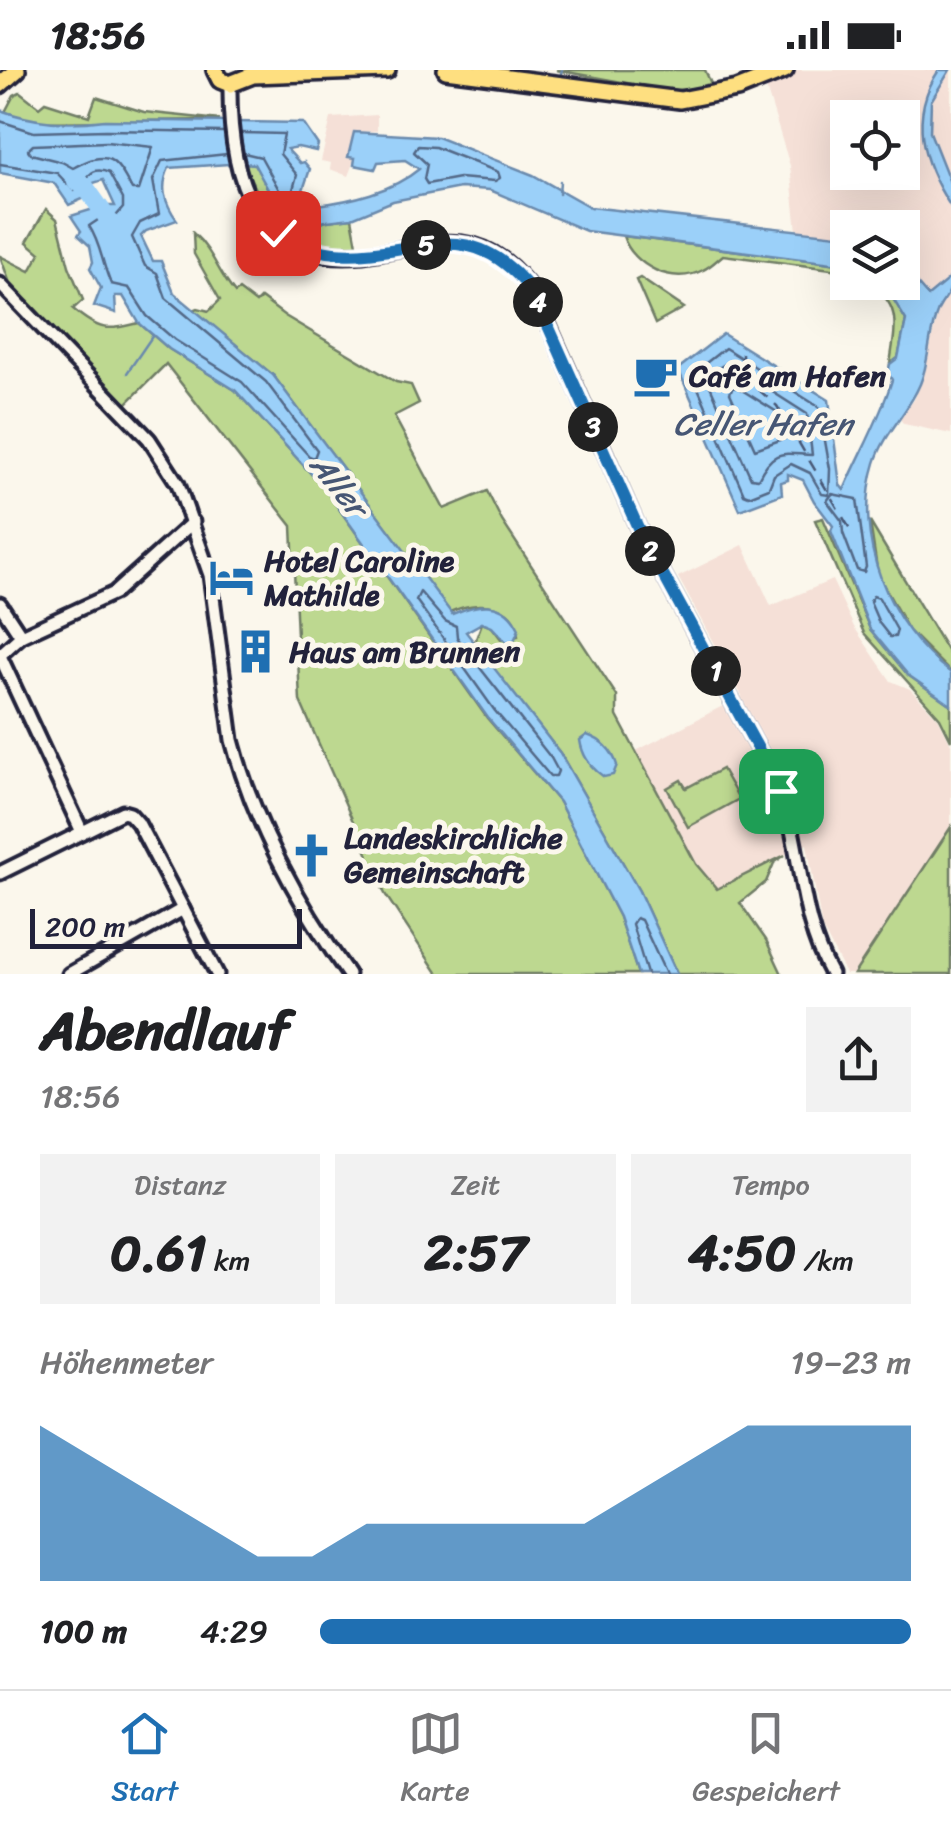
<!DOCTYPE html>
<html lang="de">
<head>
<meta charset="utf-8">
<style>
  :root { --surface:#fff; --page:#f2f2f2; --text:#202124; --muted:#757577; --line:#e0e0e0; --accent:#1f6fb2 }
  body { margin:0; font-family:Sriracha,sans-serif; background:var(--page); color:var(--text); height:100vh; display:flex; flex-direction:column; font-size:38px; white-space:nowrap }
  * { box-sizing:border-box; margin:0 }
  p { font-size:32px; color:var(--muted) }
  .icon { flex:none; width:55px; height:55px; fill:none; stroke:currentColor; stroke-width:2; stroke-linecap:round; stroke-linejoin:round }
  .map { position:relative; height:904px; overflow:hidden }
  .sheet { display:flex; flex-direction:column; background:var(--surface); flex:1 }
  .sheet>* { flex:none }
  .buttons { position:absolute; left:830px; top:30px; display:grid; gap:20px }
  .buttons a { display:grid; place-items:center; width:90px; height:90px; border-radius:0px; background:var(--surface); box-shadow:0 10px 40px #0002; font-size:50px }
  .scale { position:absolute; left:30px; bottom:25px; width:272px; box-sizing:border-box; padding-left:10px; border:5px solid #22223b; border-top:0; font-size:28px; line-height:35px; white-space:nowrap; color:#22223b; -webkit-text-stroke:8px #fbf7ec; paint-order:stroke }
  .pin { position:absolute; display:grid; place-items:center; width:85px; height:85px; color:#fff; margin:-42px; border-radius:20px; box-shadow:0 5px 15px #0006 }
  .km { position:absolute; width:50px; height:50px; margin:-25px; border-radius:50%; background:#222; color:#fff; font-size:28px; line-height:50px; text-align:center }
  .round { display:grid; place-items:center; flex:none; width:105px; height:105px; border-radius:0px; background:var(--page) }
  .headline { display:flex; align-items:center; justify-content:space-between; height:170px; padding:0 40px }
  h1 { font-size:55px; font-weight:800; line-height:75px }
  .stats { display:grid; grid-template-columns:repeat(3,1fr); gap:15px; height:170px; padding:10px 40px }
  .stats div { display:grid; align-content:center; border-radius:0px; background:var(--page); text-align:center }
  .stats b { font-size:50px; font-weight:800 }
  .stats small { font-size:28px; font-weight:400 }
  .stats p { font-size:28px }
  .chart { height:280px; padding:20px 40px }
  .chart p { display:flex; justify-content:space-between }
  .chart svg { width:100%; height:180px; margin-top:10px; fill:var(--accent); opacity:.7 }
  ul { padding:0 40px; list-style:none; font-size:32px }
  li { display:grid; grid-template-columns:160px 120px 1fr; align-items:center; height:75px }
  li i { height:25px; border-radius:12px; background:var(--accent) }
  .status { display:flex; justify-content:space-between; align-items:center; height:70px; padding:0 50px; background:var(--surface); direction:ltr }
  .status svg { height:28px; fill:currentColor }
  .tab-bar { display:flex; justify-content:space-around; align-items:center; height:140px; border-top:2px solid var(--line); background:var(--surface); font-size:28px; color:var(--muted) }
  .tab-bar a { display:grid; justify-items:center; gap:5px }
  .tab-bar .on { color:var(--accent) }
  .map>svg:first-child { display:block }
  .built { fill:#f5e0d7; fill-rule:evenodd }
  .green { fill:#bdd890; stroke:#707d66; stroke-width:2.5 }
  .water { fill:#9bd0f9; stroke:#6b8aad; stroke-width:2.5 }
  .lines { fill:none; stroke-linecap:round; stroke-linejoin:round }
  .shore { stroke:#526887; stroke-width:2.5 }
  .stream { stroke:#6b8aad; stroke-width:2.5 }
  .river { stroke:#9bd0f9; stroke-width:18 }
  .ferry { stroke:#465674; stroke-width:2.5; stroke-dasharray:12 10; stroke-linecap:butt }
  .minor-casing { stroke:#22223b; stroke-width:19 }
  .major-casing { stroke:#22223b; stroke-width:22 }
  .minor { stroke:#fbf7ec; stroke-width:11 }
  .major { stroke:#fedf80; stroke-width:15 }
  .route-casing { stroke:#fff; stroke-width:20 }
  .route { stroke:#1f6fb2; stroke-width:12 }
  .labels { text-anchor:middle; stroke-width:10; stroke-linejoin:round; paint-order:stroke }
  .poi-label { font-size:30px; font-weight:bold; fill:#22223b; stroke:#fbf7ec; text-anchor:start }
  .water-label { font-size:32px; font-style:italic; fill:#465674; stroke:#fbf7ec }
</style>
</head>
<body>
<div class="status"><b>18:56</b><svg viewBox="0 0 49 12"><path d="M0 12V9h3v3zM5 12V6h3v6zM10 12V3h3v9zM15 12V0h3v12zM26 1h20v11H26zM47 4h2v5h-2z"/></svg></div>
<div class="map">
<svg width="951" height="904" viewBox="0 0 951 904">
  <rect width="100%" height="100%" fill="#fbf7ec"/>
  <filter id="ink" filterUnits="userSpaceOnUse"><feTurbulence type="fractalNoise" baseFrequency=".01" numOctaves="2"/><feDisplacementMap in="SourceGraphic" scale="20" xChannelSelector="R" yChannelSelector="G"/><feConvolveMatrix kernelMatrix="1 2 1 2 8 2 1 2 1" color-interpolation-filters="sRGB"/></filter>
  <g filter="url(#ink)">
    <g class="built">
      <path d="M 789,0 L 951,0 L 951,364 L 904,354 L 899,348 L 914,330 L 924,305 L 938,240 L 903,197 L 902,158 L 848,158 L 847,166 L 797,161 L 790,96 L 764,11 ZM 848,48 L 902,48 L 902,102 L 848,102 Z"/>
      <polygon points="377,45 377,61 354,62 348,86 355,88 348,106 330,99 331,93 321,91 331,48"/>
      <polygon points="743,475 771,536 832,510 854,557 891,611 910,619 938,648 951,674 951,757 854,904 846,904 822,858 807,774 717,819 696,794 636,681 742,626 678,507"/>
    </g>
    <g class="green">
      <polygon points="556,0 705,0 712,16 671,21"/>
      <polygon points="20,22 39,37 45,32 89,46 96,27 144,42 220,50 34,52 5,42 14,25"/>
      <path d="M 244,93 L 254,93 L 263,108 L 319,152 L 352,148 L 357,175 C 296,180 264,145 244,93 Z"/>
      <path d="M 46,139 L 57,149 L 69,196 L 83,230 L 73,239 C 99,261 107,261 139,253 L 169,279 L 235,320 L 325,419 L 487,648 L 559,732 L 619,847 L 638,904 L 438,904 L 385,824 L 300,631 L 292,456 L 166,294 L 126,334 L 11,216 L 0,186 L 30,201 L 40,183 L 27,172 Z"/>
      <path d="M 193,163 C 213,181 217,201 235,223 L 239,220 L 256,233 L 261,228 L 285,246 L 396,312 L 411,315 L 419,333 L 394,346 L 444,439 L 487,421 L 502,451 L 617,626 L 617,646 L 696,794 L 717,819 L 785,785 L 774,793 L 766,812 L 740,833 L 766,870 L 782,904 L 677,904 L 639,821 L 560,683 L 474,574 L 482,553 L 492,557 L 501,569 L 518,566 C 517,531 475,530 450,542 L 273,305 L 193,240 L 198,238 L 209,241 L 220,230 L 194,184 Z"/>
      <path d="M 623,166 L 847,195 L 847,201 L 723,185 C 717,190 710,197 703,200 C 673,216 633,196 623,166 Z"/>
      <polygon points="640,208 684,238 655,254 636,210"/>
      <path d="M 869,213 C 889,212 897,234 906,250 L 898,288 L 890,294 C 895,258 903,236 869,213 Z"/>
      <polygon points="823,448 870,559 908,605 951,635 951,670 940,648 864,563 815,450"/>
      <polygon points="870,452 951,587 951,603 909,561 878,505"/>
      <polygon points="722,699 739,729 688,757 667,718 681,710 686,718"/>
      <polygon points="951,757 951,904 854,904"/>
    </g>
    <g class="water">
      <path d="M 939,0 L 950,0 L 931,31 L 930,62 L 951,115 L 951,137 C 922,93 908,46 939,0 Z"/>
      <path d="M 0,40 C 36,53 67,55 105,50 L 303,53 L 318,75 L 316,81 L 298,77 L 287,79 L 300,93 L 304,92 L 310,99 L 302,123 L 317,135 C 350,131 393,121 419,99 L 405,90 L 378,92 L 375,99 L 354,95 L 355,88 L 348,87 L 354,62 L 437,67 L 533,105 L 590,137 L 847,166 L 847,195 L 586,161 L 490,120 L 460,118 L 393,131 L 352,148 L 319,152 L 294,148 L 276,134 L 254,94 L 244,93 L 169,98 C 160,117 164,132 177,150 L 146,161 L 141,166 L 153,191 L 161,191 L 174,223 L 273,305 L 452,544 C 479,533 504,528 519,559 L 514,571 L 507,573 L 492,557 L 482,553 L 466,562 L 560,683 L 639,821 L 677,904 L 638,904 L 619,847 L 559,732 L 488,648 L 325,419 L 235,320 L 169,279 L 139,253 L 123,226 L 115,226 L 116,243 L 94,236 L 101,218 L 90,198 L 93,192 L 90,176 L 78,165 L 81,161 L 71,146 L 103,136 L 115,136 L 103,110 L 90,114 L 94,124 L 69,135 L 54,113 L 0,103 Z"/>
      <path d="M 903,197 L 928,226 L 951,207 C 951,227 946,224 938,240 C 928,263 930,291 920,314 C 908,343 884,363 875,393 C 852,467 889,558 951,603 L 951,635 L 908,605 L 870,559 L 831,461 L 833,456 L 814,431 L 803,410 L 788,404 L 788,410 L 781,412 L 782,424 L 740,440 L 678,299 L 723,264 L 829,330 L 840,415 L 844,420 C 860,383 880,349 892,310 L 888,303 L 890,294 L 898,288 L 906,250 L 887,219 L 879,213 L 902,212 Z"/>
      <path d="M 587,665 C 602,670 612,679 617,695 L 613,705 L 604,707 C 591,698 582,685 580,670 Z"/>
    </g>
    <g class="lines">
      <g class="shore">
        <polyline points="0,51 34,62 106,60 224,62"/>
        <polyline points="241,63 284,64 280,84 297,105 291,127 283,127 261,87 244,83"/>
        <path d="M 106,72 L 153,77 L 139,120 L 132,120 C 115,87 108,79 73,98 L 62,92 L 31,84 L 28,80 L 33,75 Z"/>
        <polygon points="418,76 435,77 498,102 500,108 495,111 459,108 427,114 424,109 427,94 414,82"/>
        <path d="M 0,94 L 57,103 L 74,121 C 87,115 88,93 109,103 L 123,129 L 123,138 L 117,145 L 104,146 L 89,156 C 101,174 102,194 111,214 L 129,218 L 147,246 L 175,270 L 242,312 L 309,386 L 314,388 L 317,380 L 266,312 L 166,228 L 157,203 L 145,196 L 132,167 L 140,153 L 159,144 L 153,110 L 162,91 L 227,84"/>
        <polygon points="725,278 819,337 830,399 829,425 822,424 810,403 791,394 774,405 769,418 749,426 744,424 692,304"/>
        <path d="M 727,293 L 807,344 L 812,385 C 784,384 774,377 758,409 L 751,408 L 707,309 L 709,303 Z"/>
        <polygon points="737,317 793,352 794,365 755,379 730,323 732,318"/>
        <polygon points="832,424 857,429 866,497 864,502 857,500 843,463 842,451 827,431"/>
        <polygon points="420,522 445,551 456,556 457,567 466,580 551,688 558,701 556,706 550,706 495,641 416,530"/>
        <polygon points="873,526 879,528 897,560 895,567 890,567 879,553 870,532"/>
        <polyline points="647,904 632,854 636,848 641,850 666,904"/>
      </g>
      <g class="stream">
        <polyline points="561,3 562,0"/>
        <polyline points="559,124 560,111"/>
        <polyline points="127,303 153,265"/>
      </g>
      <polyline class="river" points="76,112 84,115 113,156"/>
      <polyline class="ferry" points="742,283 742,305 777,336 850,459"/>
      <defs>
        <g id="minor">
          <path d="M 230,14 C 229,103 251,197 363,185 C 395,182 429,169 462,173 C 495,177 516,198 535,224 L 639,460 L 781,721 C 803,782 798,846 831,904"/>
          <path d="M 0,214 L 149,369 L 178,414 L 210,505 L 232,670 C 254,754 298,833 348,904"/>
          <polyline points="0,534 21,566"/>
          <polyline points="0,585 21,566 114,523 193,452"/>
          <polyline points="0,586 82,762"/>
          <polyline points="0,803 123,742 130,744 138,753 217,904"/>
          <polyline points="69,904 183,839"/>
        </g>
        <g id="major">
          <polyline points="215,0 220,10 230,14 253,5 387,0"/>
          <polyline points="446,0 680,30 737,19 785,0"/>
          <polyline points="0,15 17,0"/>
        </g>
      </defs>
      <use href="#minor" class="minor-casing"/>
      <use href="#major" class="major-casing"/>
      <use href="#minor" class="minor"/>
      <use href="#major" class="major"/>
    </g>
  </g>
  <g class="lines" filter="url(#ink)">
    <defs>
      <path id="route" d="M 278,163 C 379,226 453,115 534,224 L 639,460 L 781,721"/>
    </defs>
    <use href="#route" class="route-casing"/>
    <use href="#route" class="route"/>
  </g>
  <defs>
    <symbol id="cafe-bare" viewBox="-9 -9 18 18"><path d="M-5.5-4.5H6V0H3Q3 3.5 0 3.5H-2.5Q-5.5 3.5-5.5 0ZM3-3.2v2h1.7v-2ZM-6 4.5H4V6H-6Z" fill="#1f6fb2" stroke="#fbf7ec" stroke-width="2.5" paint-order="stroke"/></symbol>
    <symbol id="hotel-bare" viewBox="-9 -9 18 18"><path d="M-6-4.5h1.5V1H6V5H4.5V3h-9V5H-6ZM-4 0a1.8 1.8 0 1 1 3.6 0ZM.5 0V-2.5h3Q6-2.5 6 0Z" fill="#1f6fb2" stroke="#fbf7ec" stroke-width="2.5" paint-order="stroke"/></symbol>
    <symbol id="building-bare" viewBox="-9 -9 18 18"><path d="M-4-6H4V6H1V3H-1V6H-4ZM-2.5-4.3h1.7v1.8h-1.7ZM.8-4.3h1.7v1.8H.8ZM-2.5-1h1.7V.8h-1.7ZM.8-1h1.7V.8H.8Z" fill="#1f6fb2" stroke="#fbf7ec" stroke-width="2.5" paint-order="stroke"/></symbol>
    <symbol id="church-bare" viewBox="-9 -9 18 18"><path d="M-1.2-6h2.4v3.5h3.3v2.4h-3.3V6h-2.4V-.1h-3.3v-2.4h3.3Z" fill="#1f6fb2" stroke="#fbf7ec" stroke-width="2.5" paint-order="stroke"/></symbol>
  </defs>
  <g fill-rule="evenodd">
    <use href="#cafe-bare" x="624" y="274" width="63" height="63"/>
    <use href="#hotel-bare" x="200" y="476" width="63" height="63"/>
    <use href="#building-bare" x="224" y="550" width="63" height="63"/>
    <use href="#church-bare" x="280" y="754" width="63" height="63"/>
  </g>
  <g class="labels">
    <g class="poi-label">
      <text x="689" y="316">Café am Hafen</text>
      <text x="264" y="501">Hotel Caroline<tspan x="264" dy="34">Mathilde</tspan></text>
      <text x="289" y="592">Haus am Brunnen</text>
      <text x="344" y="778">Landeskirchliche<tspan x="344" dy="34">Gemeinschaft</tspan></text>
    </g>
    <g class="water-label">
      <text x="763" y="365">Celler Hafen</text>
      <text transform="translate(339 415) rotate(51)" y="11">Aller</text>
    </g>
  </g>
</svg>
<div class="buttons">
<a><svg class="icon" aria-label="locate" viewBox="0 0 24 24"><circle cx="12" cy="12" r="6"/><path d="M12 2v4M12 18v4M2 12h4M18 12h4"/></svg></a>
<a><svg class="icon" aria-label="layers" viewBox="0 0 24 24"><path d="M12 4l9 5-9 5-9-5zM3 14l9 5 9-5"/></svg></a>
</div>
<div class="scale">200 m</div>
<div class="pin" style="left:781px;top:721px;background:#1e9e55"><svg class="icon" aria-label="arrive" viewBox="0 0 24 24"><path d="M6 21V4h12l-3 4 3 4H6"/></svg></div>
<div class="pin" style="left:278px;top:163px;background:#d93025"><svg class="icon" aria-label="check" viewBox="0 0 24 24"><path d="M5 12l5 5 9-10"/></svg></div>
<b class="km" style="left:716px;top:601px">1</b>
<b class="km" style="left:650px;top:481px">2</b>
<b class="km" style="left:593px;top:357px">3</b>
<b class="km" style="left:538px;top:232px">4</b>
<b class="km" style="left:426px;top:175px">5</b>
</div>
<section class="sheet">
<div class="headline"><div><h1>Abendlauf</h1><p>18:56</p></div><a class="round"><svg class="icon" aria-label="share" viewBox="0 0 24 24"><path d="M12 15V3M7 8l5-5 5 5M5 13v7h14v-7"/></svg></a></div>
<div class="stats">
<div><p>Distanz</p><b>0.61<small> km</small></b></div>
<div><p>Zeit</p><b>2:57</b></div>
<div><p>Tempo</p><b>4:50<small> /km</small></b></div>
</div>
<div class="chart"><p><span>Höhenmeter</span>19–23 m</p>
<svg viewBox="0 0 160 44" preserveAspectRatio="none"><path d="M0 44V6L10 14L20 22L30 30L40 38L50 38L60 30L70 30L80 30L90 30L100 30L110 22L120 14L130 6L140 6L150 6L160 6V44z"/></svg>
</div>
<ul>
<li><b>100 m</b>4:29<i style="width:100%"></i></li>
</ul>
</section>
<nav class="tab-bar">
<a class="on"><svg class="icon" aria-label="home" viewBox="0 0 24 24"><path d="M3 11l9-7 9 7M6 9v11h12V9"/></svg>Start</a>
<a><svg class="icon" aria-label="map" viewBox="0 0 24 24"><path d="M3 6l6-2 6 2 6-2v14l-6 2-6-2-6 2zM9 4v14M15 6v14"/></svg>Karte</a>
<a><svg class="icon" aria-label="saved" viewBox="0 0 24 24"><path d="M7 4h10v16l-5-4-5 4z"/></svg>Gespeichert</a>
</nav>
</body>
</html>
